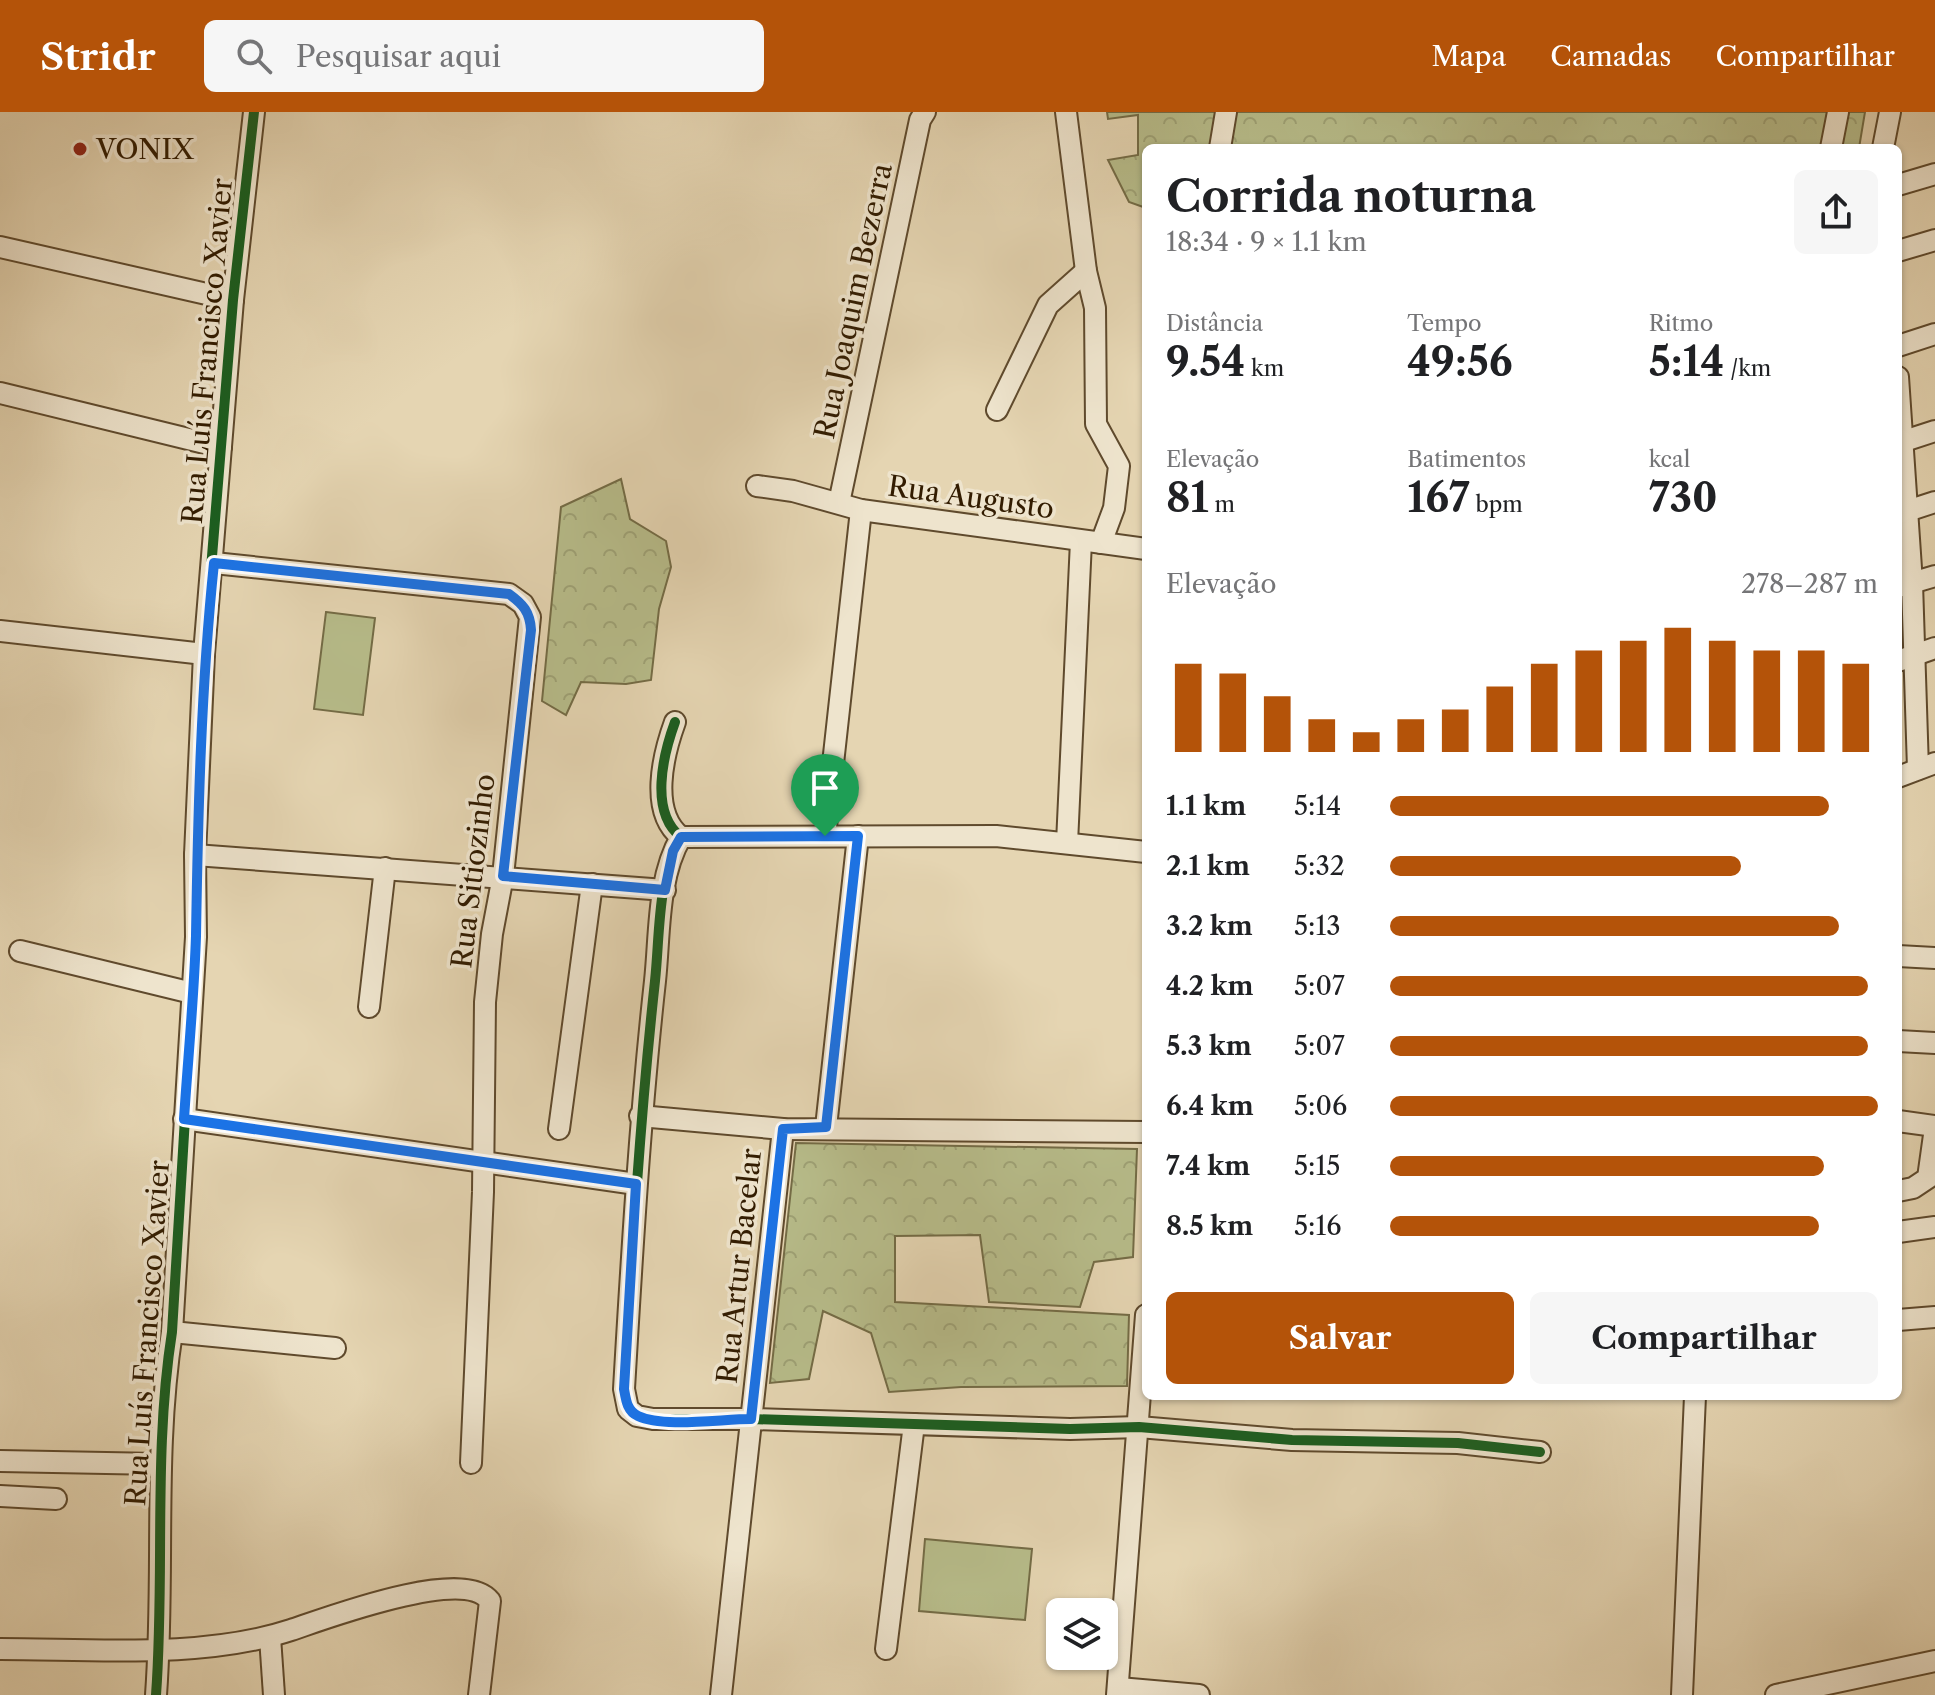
<!DOCTYPE html>
<html lang="pt">
<head>
<meta charset="utf-8">
<style>
  :root { --surface:#fff; --page:#f6f6f6; --text:#202124; --muted:#757577; --accent:#b45309 }
  body { margin:0; font-family:"Libre Caslon Text",serif; background:var(--page); color:var(--text); height:100vh; display:flex; flex-direction:column; font-size:30px; white-space:nowrap }
  * { box-sizing:border-box; margin:0 }
  p { font-size:26px; color:var(--muted) }
  .icon { flex:none; width:44px; height:44px; fill:none; stroke:currentColor; stroke-width:2; stroke-linecap:round; stroke-linejoin:round }
  .map { position:relative; flex:1; overflow:hidden }
  .drawer { position:absolute; left:1142px; top:32px; width:760px; height:1256px; display:flex; flex-direction:column; background:var(--surface); border-radius:12px; box-shadow:0 2px 6px #0004 }
  .drawer>* { flex:none }
  .buttons { position:absolute; left:1046px; top:1486px; display:grid; gap:16px }
  .buttons a { display:grid; place-items:center; width:72px; height:72px; border-radius:12px; background:var(--surface); box-shadow:0 2px 6px #0004; font-size:40px }
  .pin { position:absolute; display:grid; place-items:center; width:68px; height:68px; color:#fff; margin:-82px -34px; border-radius:50% 50% 50% 0; rotate:-45deg; box-shadow:0 0 8px #0007 }
  .pin .icon { rotate:45deg }
  .round { display:grid; place-items:center; flex:none; width:84px; height:84px; border-radius:12px; background:var(--page) }
  .summary { display:flex; align-items:center; justify-content:space-between; height:136px; padding:0 24px }
  h1 { font-size:44px; font-weight:700; line-height:60px }
  .figures { display:grid; grid-template-columns:repeat(3,1fr); gap:12px; height:136px; padding:8px 24px }
  .figures div { display:grid; align-content:center }
  .figures b { font-size:40px; font-weight:700 }
  .figures small { font-size:22px; font-weight:400 }
  .figures p { font-size:22px }
  .chart { height:224px; padding:16px 24px }
  .chart p { display:flex; justify-content:space-between }
  .chart svg { width:100%; height:144px; margin-top:8px; stroke:var(--accent); stroke-width:6 }
  .cta { display:flex; gap:16px; margin-top:auto; padding:16px 24px }
  .cta a { flex:1; height:92px; border-radius:12px; background:var(--accent); color:#fff; font-size:32px; font-weight:700; line-height:92px; text-align:center }
  .cta a+a { background:var(--page); color:var(--text) }
  ul { padding:0 24px; list-style:none; font-size:26px }
  li { display:grid; grid-template-columns:128px 96px 1fr; align-items:center; height:60px }
  li i { height:20px; border-radius:10px; background:var(--accent) }
  header { display:flex; align-items:center; gap:48px; box-sizing:border-box; height:112px; padding:0 40px; background:var(--accent); color:#fff }
  header strong { font-size:38px }
  nav { display:flex; gap:44px; margin-inline-start:auto; font-size:28px }
  .search { width:560px; height:72px; background:var(--page); display:flex; align-items:center; gap:20px; box-sizing:border-box; padding:0 28px; border-radius:12px; color:var(--muted); font-size:30px }
  .map>svg:first-child { display:block }
  .grass { fill:#b7bc8a; stroke:#746c46; stroke-width:2 }
  .forest { fill:url(#forest-crowns); stroke:#746c46; stroke-width:2 }
  .lines { fill:none; stroke-linecap:round; stroke-linejoin:round }
  .minor-casing { stroke:#5f4a2d; stroke-width:24 }
  .minor { stroke:#eee4cd; stroke-width:20 }
  .cycleway-casing { stroke:#eee4cd; stroke-width:15 }
  .cycleway { stroke:#1b5e20; stroke-width:10 }
  .route-casing { stroke:#fff; stroke-width:16 }
  .route { stroke:#1a73e8; stroke-width:10 }
  .poi-dot { fill:#8f2418; stroke:#eee4cd; stroke-width:3 }
  .labels { text-anchor:middle; stroke-width:7; stroke-linejoin:round; paint-order:stroke }
  .poi-label { font-size:28px; fill:#321c01; stroke:#eee4cd; text-anchor:start }
  .street-label { font-size:28px; fill:#321c01; stroke:#eee4cd }
</style>
</head>
<body>
<header>
<strong>Stridr</strong>
<div class="search"><svg class="icon" aria-label="search" viewBox="0 0 24 24"><circle cx="10" cy="10" r="6"/><path d="M15 15l6 6"/></svg>Pesquisar aqui</div>
<nav><a>Mapa</a><a>Camadas</a><a>Compartilhar</a></nav>
</header>
<div class="map">
<svg width="1935" height="1583" viewBox="0 0 1935 1583">
  <defs>
    <pattern id="forest-crowns" width="20" height="18" patternUnits="userSpaceOnUse" patternTransform="scale(2)"><rect width="20" height="18" fill="#b7bc8a"/><path d="M2 6a3 3 0 1 1 6 0M12 15a3 3 0 1 1 6 0" fill="none" stroke="#9ea175"/></pattern>
  </defs>
  <rect width="100%" height="100%" fill="#e5d5b2"/>
  <filter id="stains"><feTurbulence type="fractalNoise" baseFrequency=".0025" numOctaves="4"/><feColorMatrix values="0 0 0 0 .2 0 0 0 0 .09 0 0 0 0 .02 0 0 0 .5 -.17"/></filter>
  <radialGradient id="worn" r=".72"><stop offset=".6" stop-color="#630" stop-opacity="0"/><stop offset="1" stop-color="#630" stop-opacity=".3"/></radialGradient>
  <g class="grass">
    <polygon points="326,500 375,506 363,603 314,597"/>
    <polygon points="925,1427 1032,1437 1025,1508 919,1499"/>
  </g>
  <g class="forest">
    <polygon points="1107,0 1865,0 1859,36 1146,36 1146,96 1129,90 1108,48 1138,43 1138,3 1108,7"/>
    <polygon points="621,367 630,407 666,429 671,455 659,497 651,568 626,572 581,570 566,603 542,589 561,395"/>
    <polygon points="796,1031 1137,1037 1133,1145 1094,1150 1080,1195 989,1190 980,1123 895,1124 895,1190 1129,1203 1127,1274 961,1275 889,1280 871,1221 823,1199 809,1267 770,1271"/>
  </g>
  <g class="lines">
    <defs>
      <g id="minor">
        <polyline points="1066,0 1086,159 1095,196 1096,312 1119,354 1114,396 1101,431"/>
        <polyline points="1220,36 1226,0"/>
        <polyline points="1831,36 1838,0"/>
        <polyline points="1883,36 1890,0"/>
        <polyline points="1898,73 1935,62"/>
        <polyline points="0,135 233,188"/>
        <polyline points="1898,139 1935,128"/>
        <polyline points="1898,234 1935,222"/>
        <polyline points="1898,265 1912,471 1918,657"/>
        <polyline points="0,281 221,335"/>
        <polyline points="997,298 1048,193 1086,159"/>
        <polyline points="1898,331 1935,319"/>
        <polyline points="757,374 793,379 861,398 1146,437"/>
        <polyline points="839,391 920,8 925,0"/>
        <polyline points="1898,402 1935,390"/>
        <polyline points="214,451 509,482 523,492 530,505 503,764 492,822 485,890 483,1080 471,1351"/>
        <polyline points="1898,475 1935,464"/>
        <polyline points="0,519 204,542"/>
        <polyline points="1898,549 1935,536"/>
        <path d="M 675,610 C 663,643 649,700 681,725 C 657,766 660,823 655,869 C 640,1005 632,1141 624,1277 L 628,1297 L 637,1304 L 653,1307 L 751,1307 L 1070,1317 L 1139,1315 L 1292,1328 L 1458,1331 L 1540,1340"/>
        <polyline points="1898,665 1935,651"/>
        <polyline points="825,724 861,398"/>
        <polyline points="681,725 996,724 1146,740"/>
        <polyline points="1067,731 1081,429"/>
        <polyline points="195,743 665,778"/>
        <polyline points="20,839 192,881"/>
        <polyline points="1898,844 1935,846"/>
        <polyline points="369,895 385,756"/>
        <polyline points="1898,929 1935,931"/>
        <polyline points="640,1004 783,1017 1146,1020"/>
        <polyline points="184,1007 636,1072"/>
        <polyline points="1898,1009 1935,1014"/>
        <polyline points="826,1015 858,724"/>
        <polyline points="559,1017 592,772"/>
        <polyline points="1898,1079 1913,1076 1928,1066 1935,1016"/>
        <polyline points="1898,1120 1935,1115"/>
        <polyline points="1898,1208 1935,1205"/>
        <polyline points="172,1220 335,1236"/>
        <polyline points="0,1349 159,1352"/>
        <polyline points="0,1384 56,1387"/>
        <polyline points="270,1525 274,1583"/>
        <path d="M 0,1537 C 92,1537 203,1547 291,1518 C 327,1506 464,1454 490,1489 L 479,1583"/>
        <polyline points="886,1537 914,1312"/>
        <polyline points="1119,1576 1199,1583"/>
        <path d="M 156,1583 C 165,1462 153,1341 172,1220 L 196,825 L 195,743 L 204,542 L 233,188 L 254,0"/>
        <polyline points="721,1583 783,1017"/>
        <polyline points="1117,1583 1146,1203"/>
        <polyline points="1682,1583 1695,1284"/>
        <polyline points="1776,1583 1935,1549"/>
      </g>
    </defs>
    <use href="#minor" class="minor-casing"/>
    <use href="#minor" class="minor"/>
    <defs>
      <g id="cycleway">
        <path d="M 675,610 C 663,643 649,700 681,725 C 657,766 660,823 655,869 C 640,1005 632,1141 624,1277 L 628,1297 L 637,1304 L 653,1307 L 751,1307 L 1070,1317 L 1139,1315 L 1292,1328 L 1458,1331 L 1540,1340"/>
        <path d="M 156,1583 C 165,1462 153,1341 172,1220 L 196,825 L 195,743 L 204,542 L 233,188 L 254,0"/>
      </g>
    </defs>
    <use href="#cycleway" class="cycleway-casing"/>
    <use href="#cycleway" class="cycleway"/>
  </g>
  <g class="lines">
    <defs>
      <path id="route" d="M 214,451 L 509,482 C 523,492 530,500 531,518 L 503,764 L 665,778 L 673,739 L 681,725 L 858,724 L 826,1015 L 783,1017 L 751,1307 C 721,1307 663,1316 638,1304 C 627,1299 626,1288 624,1277 L 636,1072 L 184,1007 C 188,946 194,885 196,824 C 198,699 201,576 214,451 Z"/>
    </defs>
    <use href="#route" class="route-casing"/>
    <use href="#route" class="route"/>
  </g>
  <circle class="poi-dot" cx="80" cy="37" r="8"/>
  <g class="labels">
    <g class="poi-label">
      <text x="96" y="47">VONIX</text>
    </g>
    <g class="street-label">
      <text transform="translate(853 189) rotate(-78)" y="10">Rua Joaquim Bezerra</text>
      <text transform="translate(207 239) rotate(-85)" y="10">Rua Luís Francisco Xavier</text>
      <text transform="translate(971 385) rotate(8)" y="10">Rua Augusto</text>
      <text transform="translate(473 759) rotate(-83)" y="10">Rua Sitiozinho</text>
      <text transform="translate(739 1154) rotate(-84)" y="10">Rua Artur Bacelar</text>
      <text transform="translate(147 1221) rotate(-86)" y="10">Rua Luís Francisco Xavier</text>
    </g>
  </g>
  <rect width="100%" height="100%" filter="url(#stains)"/>
  <rect width="100%" height="100%" fill="url(#worn)"/>
</svg>
<div class="buttons">
<a><svg class="icon" aria-label="layers" viewBox="0 0 24 24"><path d="M12 4l9 5-9 5-9-5zM3 14l9 5 9-5"/></svg></a>
</div>
<div class="pin" style="left:825px;top:724px;background:#1e9e55"><svg class="icon" aria-label="arrive" viewBox="0 0 24 24"><path d="M6 21V4h12l-3 4 3 4H6"/></svg></div>
<section class="drawer">
<div class="summary"><div><h1>Corrida noturna</h1><p>18:34 · 9 × 1.1 km</p></div><a class="round"><svg class="icon" aria-label="share" viewBox="0 0 24 24"><path d="M12 15V3M7 8l5-5 5 5M5 13v7h14v-7"/></svg></a></div>
<div class="figures">
<div><p>Distância</p><b>9.54<small> km</small></b></div>
<div><p>Tempo</p><b>49:56</b></div>
<div><p>Ritmo</p><b>5:14<small> /km</small></b></div>
</div>
<div class="figures">
<div><p>Elevação</p><b>81<small> m</small></b></div>
<div><p>Batimentos</p><b>167<small> bpm</small></b></div>
<div><p>kcal</p><b>730</b></div>
</div>
<div class="chart"><p><span>Elevação</span>278–287 m</p>
<svg viewBox="0 0 160 44" preserveAspectRatio="none"><path d="M5 44V17M15 44V20M25 44V27M35 44V34M45 44V38M55 44V34M65 44V31M75 44V24M85 44V17M95 44V13M105 44V10M115 44V6M125 44V10M135 44V13M145 44V13M155 44V17"/></svg>
</div>
<ul>
<li><b>1.1 km</b>5:14<i style="width:90%"></i></li>
<li><b>2.1 km</b>5:32<i style="width:72%"></i></li>
<li><b>3.2 km</b>5:13<i style="width:92%"></i></li>
<li><b>4.2 km</b>5:07<i style="width:98%"></i></li>
<li><b>5.3 km</b>5:07<i style="width:98%"></i></li>
<li><b>6.4 km</b>5:06<i style="width:100%"></i></li>
<li><b>7.4 km</b>5:15<i style="width:89%"></i></li>
<li><b>8.5 km</b>5:16<i style="width:88%"></i></li>
</ul>
<div class="cta"><a>Salvar</a><a>Compartilhar</a></div>
</section>
</div>
</body>
</html>
